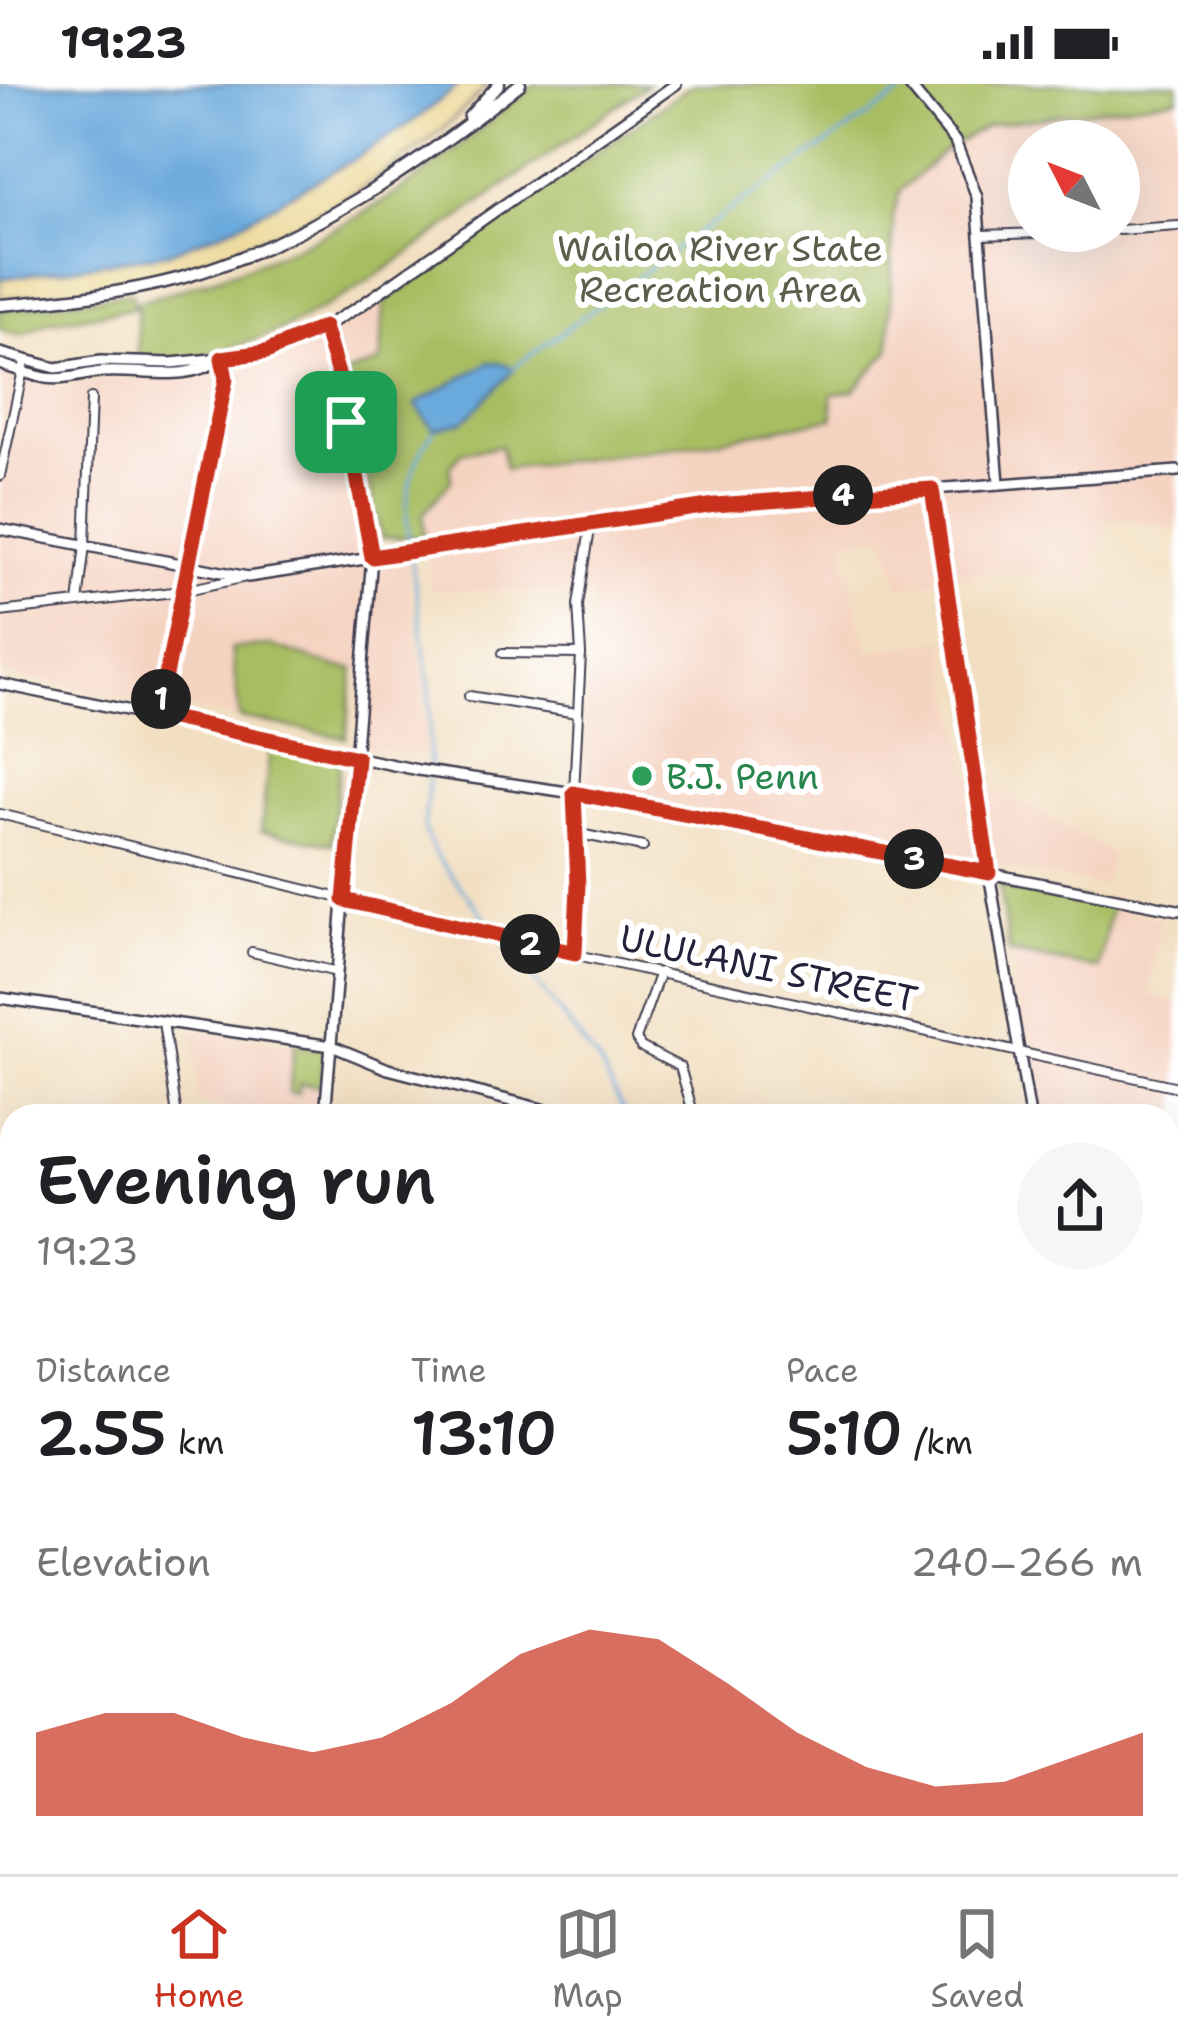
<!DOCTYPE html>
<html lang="en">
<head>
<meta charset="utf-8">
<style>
  :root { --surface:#fff; --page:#f6f6f6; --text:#202124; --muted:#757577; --line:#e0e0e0; --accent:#c8321e }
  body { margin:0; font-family:"Shantell Sans",sans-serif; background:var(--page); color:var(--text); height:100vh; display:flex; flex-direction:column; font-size:45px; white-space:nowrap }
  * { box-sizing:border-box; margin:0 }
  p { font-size:39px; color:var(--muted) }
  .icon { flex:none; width:66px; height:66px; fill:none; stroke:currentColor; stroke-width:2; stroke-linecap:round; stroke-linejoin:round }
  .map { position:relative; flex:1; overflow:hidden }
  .details { position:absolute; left:0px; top:1020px; width:1179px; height:771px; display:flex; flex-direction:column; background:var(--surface); border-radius:36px 36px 0 0; box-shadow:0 12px 48px #0002 }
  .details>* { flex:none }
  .needle { width:78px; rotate:312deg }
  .controls { position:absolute; left:1008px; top:36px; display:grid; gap:24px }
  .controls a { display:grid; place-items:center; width:132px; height:132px; border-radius:50%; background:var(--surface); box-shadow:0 12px 48px #0002; font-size:60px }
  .pin { position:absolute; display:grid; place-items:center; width:102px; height:102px; color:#fff; margin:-51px; border-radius:24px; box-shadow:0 6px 18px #0006 }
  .km { position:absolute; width:60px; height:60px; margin:-30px; border-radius:50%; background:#222; color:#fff; font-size:33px; line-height:60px; text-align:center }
  .round { display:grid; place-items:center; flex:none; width:126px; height:126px; border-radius:63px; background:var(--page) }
  .overview { display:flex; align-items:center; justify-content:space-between; height:204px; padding:0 36px }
  h1 { font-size:66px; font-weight:600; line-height:90px }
  .stats { display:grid; grid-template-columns:repeat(3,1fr); gap:18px; height:204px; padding:12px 36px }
  .stats div { display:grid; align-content:center }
  .stats b { font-size:60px; font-weight:600 }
  .stats small { font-size:33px; font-weight:400 }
  .stats p { font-size:33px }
  .chart { height:336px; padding:24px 36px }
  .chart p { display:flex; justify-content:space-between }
  .chart svg { width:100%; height:216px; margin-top:12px; fill:var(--accent); opacity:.7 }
  .status { display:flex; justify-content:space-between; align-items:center; height:84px; padding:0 60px; background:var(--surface); direction:ltr }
  .status svg { height:33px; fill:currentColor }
  .tab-bar { display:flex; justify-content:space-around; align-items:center; height:168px; border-top:3px solid var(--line); background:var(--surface); font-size:33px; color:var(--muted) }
  .tab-bar a { display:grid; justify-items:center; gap:6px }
  .tab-bar .active { color:var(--accent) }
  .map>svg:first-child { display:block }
  .built { fill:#f5d3c1; fill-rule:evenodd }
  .green { fill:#a8bd62; stroke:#65704e; stroke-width:3 }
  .forest { fill:#86a458; stroke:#54634a; stroke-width:3 }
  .sand { fill:#eeda9e; stroke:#887e6c; stroke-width:3 }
  .water { fill:#6aa9dc; stroke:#46668c; stroke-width:3 }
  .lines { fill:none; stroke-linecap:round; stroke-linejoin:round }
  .stream { stroke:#6aa9dc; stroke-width:3 }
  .street-casing { stroke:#413e4f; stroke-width:12 }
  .secondary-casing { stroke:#413e4f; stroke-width:14 }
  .primary-casing { stroke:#413e4f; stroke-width:15 }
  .street { stroke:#fff; stroke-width:8 }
  .secondary { stroke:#fff; stroke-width:9 }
  .primary { stroke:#fff; stroke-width:10 }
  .route-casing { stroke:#fff; stroke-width:24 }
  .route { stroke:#c8321e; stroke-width:15 }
  .leisure-dot { fill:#2e9e5b; stroke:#fff; stroke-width:4.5 }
  .labels { text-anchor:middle; stroke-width:12; stroke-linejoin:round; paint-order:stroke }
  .park-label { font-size:36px; fill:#58604b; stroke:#fff }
  .leisure-label { font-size:36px; fill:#27864d; stroke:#fff; text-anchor:start }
  .street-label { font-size:36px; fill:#22223b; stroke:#fff }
</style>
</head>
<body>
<div class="status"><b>19:23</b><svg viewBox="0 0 49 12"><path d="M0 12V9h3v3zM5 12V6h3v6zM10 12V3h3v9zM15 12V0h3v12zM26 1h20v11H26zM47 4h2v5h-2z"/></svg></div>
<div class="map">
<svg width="1178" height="1790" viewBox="0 0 1178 1790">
  <rect width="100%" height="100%" fill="#fff"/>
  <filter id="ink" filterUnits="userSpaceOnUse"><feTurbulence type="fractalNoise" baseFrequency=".00833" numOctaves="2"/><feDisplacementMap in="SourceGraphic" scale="24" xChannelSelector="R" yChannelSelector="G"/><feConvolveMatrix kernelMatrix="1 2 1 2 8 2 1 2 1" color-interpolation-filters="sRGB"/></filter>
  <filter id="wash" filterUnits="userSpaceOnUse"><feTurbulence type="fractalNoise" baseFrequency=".004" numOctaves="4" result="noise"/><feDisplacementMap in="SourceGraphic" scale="48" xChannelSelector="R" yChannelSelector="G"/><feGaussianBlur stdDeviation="2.7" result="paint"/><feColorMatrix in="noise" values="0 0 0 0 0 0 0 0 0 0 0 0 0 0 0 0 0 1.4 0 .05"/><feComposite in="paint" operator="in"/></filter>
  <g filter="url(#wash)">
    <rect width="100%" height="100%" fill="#f2dec0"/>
    <g class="built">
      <path d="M 1178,14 L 1178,446 L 1106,433 L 1089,500 L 1037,488 L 987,489 L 901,503 L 885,452 L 842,457 L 867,567 L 944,556 L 969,691 L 1112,769 L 1103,802 L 588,705 L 585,615 L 590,615 L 592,509 L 430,506 L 423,430 L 451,397 L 450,383 L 462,368 L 501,361 L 506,385 L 630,369 L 831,310 L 891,238 L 896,110 L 947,65 L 989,41 ZM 1029,57 L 1119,57 L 1119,147 L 1029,147 Z"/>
      <polygon points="384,219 381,278 329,291 367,480 407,477 424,610 423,671 361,662 368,586 336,583 274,559 231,564 240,634 0,589 0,289 56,302 111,295 212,294 319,258"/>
      <polygon points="999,801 1161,834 1149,911 1178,918 1178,1180 1167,1177 1167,1032 1037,1032"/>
      <polygon points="193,947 325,964 318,1032 250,1032 198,1017"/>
    </g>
    <g class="green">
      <path d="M 535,0 L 648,0 C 587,43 527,85 467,128 C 367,199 267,278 138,278 L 137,218 C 234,191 330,156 413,98 C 456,68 495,32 535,0 Z"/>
      <polygon points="693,0 1178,0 1178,14 989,41 947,65 900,107 893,132 890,266 854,306 832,310 833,334 697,360 505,385 501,362 462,368 450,383 451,397 423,430 424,453 381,454 346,290 381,278 384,219"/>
      <polygon points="132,209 134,224 48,238 22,251 0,245 0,226"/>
      <polygon points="273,562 336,583 354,585 346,654 240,634 231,564"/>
      <polygon points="270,662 340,677 332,760 261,747"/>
      <polygon points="999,801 1111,821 1099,885 1009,868"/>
      <polygon points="294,961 325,964 321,1002 300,1000 298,1010 289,1009"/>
      <polygon points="0,1101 6,1101 12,1108 12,1345 0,1344"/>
      <polygon points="0,1359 12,1361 12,1694 0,1691"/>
    </g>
    <polygon class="forest" points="63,1779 149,1779 146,1790 67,1790"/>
    <path class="sand" d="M 460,0 L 489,0 C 365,133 180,203 0,214 L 0,195 L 168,169 L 235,142 L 358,73 L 419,33 Z"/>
    <g class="water">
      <polygon points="0,0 460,0 419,33 358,73 235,142 168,169 0,195"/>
      <polygon points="490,278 506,280 514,286 464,337 434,345 415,320"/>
    </g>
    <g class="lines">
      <g class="stream">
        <polyline points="511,285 723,131 905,7"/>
        <path d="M 410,462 C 402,420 409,381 434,346"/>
        <polyline points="411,471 430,608 429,682"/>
        <polyline points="429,692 424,745 436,772 498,850"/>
        <polyline points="504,857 601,982 626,1032"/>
        <polyline points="552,1779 559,1790"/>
      </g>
    </g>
  </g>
  <g filter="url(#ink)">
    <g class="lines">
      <defs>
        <g id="street">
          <polyline points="1119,146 1178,142"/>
          <polyline points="982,151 1102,147"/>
          <polyline points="0,392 25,277"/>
          <polyline points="932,405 989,789"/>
          <polyline points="78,519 85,461 91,314"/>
          <polyline points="0,528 182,507 242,494"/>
          <polyline points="503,569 581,570"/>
          <polyline points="469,612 577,629"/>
          <polyline points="158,631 226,295 222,274"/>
          <polyline points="0,730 522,859 1178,1003"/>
          <polyline points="575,749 643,763"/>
          <polyline points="252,868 337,888"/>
          <polyline points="575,869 578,801 574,709 581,570 578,521 591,439"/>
          <polyline points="660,888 636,955 641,963 680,983 694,1032"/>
          <polyline points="163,938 177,1032"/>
          <polyline points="0,1350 12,1352"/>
          <polyline points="1167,1604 1178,1606"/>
          <polyline points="1167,1699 1178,1701"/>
          <polyline points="643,1790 646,1779"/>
          <polyline points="1060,1790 1061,1779"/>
          <polyline points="1145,1790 1146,1779"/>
        </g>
        <g id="secondary">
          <polyline points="908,0 955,57 977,113 999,400"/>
          <polyline points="324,243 338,290 372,473 325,1032"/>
          <polyline points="0,269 56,284 101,277 171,279 222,274 266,268 324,243 360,222 676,0"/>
          <path d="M 0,280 C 15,285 30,291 46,294 C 65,297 83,290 102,288 C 143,285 186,300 222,274"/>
          <polyline points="0,445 248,493 715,421 1178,387"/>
          <polyline points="0,600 418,686 574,709 1178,826"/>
          <polyline points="989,789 1030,1032"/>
          <polyline points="0,914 332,962 388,985 569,1032"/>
          <polyline points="1167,1188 1178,1191"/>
          <polyline points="889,1779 899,1790"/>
          <polyline points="266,1790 267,1779"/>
          <polyline points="760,1790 761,1779"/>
        </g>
        <g id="primary">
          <polyline points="469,33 499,0"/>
          <path d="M 0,221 C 61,216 122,210 181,194 C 310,157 416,82 520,0"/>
        </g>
      </defs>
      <use href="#street" class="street-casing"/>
      <use href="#secondary" class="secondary-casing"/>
      <use href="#primary" class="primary-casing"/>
      <use href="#street" class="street"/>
      <use href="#secondary" class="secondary"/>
      <use href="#primary" class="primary"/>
    </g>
  </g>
  <g class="lines" filter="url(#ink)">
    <defs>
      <polygon id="route" points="324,243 338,290 372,473 715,421 932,405 989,789 574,709 578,801 575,869 344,816 357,674 158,631 226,295 222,274 266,268"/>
    </defs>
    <use href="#route" class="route-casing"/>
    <use href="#route" class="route"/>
  </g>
  <circle class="leisure-dot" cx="642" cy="692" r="12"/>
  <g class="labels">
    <g class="park-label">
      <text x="720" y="177">Wailoa River State<tspan x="720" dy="41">Recreation Area</tspan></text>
    </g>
    <g class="leisure-label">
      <text x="666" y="705">B.J. Penn</text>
    </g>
    <g class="street-label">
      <text transform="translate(769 884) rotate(12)" y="13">ULULANI STREET</text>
    </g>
  </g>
</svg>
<div class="controls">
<a><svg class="needle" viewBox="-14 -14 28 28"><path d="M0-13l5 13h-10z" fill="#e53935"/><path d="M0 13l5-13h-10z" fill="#757577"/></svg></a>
</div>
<div class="pin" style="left:346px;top:338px;background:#1e9e55"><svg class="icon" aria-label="arrive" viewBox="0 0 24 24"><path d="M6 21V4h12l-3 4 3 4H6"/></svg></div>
<b class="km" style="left:161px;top:615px">1</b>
<b class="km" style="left:530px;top:860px">2</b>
<b class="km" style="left:914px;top:775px">3</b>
<b class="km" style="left:843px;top:411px">4</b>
<section class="details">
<div class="overview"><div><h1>Evening run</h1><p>19:23</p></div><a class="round"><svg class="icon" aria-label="share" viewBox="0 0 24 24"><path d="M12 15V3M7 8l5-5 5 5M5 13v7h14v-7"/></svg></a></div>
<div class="stats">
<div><p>Distance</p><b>2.55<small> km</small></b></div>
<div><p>Time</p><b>13:10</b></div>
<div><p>Pace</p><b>5:10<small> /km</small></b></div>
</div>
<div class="chart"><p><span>Elevation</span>240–266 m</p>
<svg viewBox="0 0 160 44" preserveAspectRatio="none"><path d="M0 44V27L10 23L20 23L30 28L40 31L50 28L60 21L70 11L80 6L90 8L100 17L110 27L120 34L130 38L140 37L150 32L160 27V44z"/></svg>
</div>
</section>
</div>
<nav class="tab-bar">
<a class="active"><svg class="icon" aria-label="home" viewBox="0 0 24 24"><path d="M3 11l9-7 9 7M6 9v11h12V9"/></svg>Home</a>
<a><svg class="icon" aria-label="map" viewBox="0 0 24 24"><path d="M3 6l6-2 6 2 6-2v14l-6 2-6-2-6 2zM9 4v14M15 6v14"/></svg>Map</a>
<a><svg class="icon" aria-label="saved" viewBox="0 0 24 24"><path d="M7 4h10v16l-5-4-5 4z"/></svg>Saved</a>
</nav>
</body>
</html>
